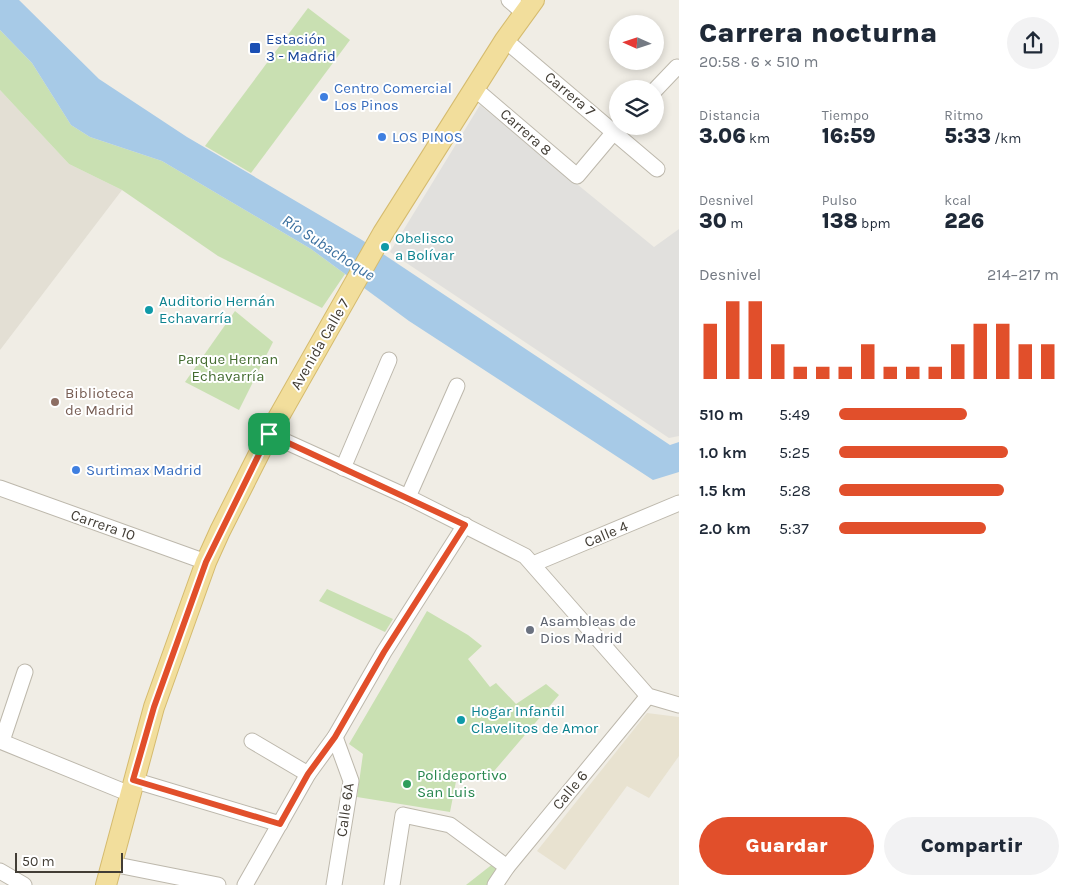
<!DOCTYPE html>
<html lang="es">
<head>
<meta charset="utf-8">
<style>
  :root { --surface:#fff; --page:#f2f2f3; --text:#1f2937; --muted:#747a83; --accent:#e14f2b }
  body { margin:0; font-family:Karla,sans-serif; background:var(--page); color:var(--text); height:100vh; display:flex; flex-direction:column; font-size:19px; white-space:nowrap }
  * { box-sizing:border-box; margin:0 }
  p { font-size:16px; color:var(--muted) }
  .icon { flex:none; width:28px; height:28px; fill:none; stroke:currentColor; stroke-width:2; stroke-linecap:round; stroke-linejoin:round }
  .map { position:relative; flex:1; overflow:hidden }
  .sheet { display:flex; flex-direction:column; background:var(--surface); width:400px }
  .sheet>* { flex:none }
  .needle { width:32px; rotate:273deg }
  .tools { position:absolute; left:609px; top:15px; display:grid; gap:10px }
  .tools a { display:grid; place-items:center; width:55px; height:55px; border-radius:50%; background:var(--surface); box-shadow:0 2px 8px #0003; font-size:25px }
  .scale { position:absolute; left:15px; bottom:12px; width:108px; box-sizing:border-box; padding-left:5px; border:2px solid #423d35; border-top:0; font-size:14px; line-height:18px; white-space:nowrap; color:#423d35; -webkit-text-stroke:4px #fff; paint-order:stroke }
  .pin { position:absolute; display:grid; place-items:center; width:42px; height:42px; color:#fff; margin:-21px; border-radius:10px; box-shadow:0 2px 8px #0006 }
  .round { display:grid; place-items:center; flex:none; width:52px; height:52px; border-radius:26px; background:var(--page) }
  .headline { display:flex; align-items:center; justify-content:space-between; height:85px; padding:0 20px }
  h1 { font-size:28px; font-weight:800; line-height:38px }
  .stats { display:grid; grid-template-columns:repeat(3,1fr); gap:8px; height:85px; padding:5px 20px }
  .stats div { display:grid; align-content:center }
  .stats b { font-size:21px; font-weight:800 }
  .stats small { font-size:14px; font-weight:400 }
  .stats p { font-size:14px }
  .chart { height:140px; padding:10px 20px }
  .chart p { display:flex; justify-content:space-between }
  .chart svg { width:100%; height:90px; margin-top:5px; stroke:var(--accent); stroke-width:6 }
  .action { display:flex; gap:10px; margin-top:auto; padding:10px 20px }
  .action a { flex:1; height:58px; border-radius:30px; background:var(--accent); color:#fff; font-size:20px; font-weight:800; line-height:58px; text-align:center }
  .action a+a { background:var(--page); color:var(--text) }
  ul { padding:0 20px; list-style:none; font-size:16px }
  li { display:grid; grid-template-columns:80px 60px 1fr; align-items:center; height:38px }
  li i { height:12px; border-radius:6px; background:var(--accent) }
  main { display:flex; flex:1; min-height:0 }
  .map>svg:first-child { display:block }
  .residential { fill:#e3dfd4 }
  .education { fill:#e8e2d0 }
  .green { fill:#c9e0b2 }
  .parking { fill:#e1e0dd }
  .water { fill:#a7cae7 }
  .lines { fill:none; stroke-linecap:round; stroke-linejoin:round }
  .minor-casing { stroke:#bdb8ac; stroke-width:17 }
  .major-casing { stroke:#d5bb6e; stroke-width:22 }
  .minor { stroke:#fff; stroke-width:15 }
  .major { stroke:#f2de9c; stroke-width:20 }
  .route-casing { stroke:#fff; stroke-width:10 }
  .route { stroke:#e14f2b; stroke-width:6 }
  .transit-dot { fill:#1a4fb4; stroke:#fff; stroke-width:2 }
  .shop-dot { fill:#3f7fe0; stroke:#fff; stroke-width:2 }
  .culture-dot { fill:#0f9aa8; stroke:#fff; stroke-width:2 }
  .education-dot { fill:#8d6e63; stroke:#fff; stroke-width:2 }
  .worship-dot { fill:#6b7280; stroke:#fff; stroke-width:2 }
  .leisure-dot { fill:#2e9e5b; stroke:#fff; stroke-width:2 }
  .labels { text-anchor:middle; stroke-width:4; stroke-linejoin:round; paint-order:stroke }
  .transit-label { font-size:15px; fill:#164399; stroke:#fff; text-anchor:start }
  .shop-label { font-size:15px; fill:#366cbe; stroke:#fff; text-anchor:start }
  .street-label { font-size:15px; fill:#423d35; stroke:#fff }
  .culture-label { font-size:15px; fill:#0d838f; stroke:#fff; text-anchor:start }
  .park-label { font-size:15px; fill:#446c30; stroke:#fff }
  .education-label { font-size:15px; fill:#785e54; stroke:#fff; text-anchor:start }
  .worship-label { font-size:15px; fill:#5b616d; stroke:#fff; text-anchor:start }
  .leisure-label { font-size:15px; fill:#27864d; stroke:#fff; text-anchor:start }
  .water-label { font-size:16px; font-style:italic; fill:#3c71a0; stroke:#fff }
</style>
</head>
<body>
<main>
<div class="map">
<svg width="679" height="885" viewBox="0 0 679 885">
  <rect width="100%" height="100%" fill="#f0ede5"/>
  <polygon class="residential" points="0,90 69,164 122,190 0,350"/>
  <polygon class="education" points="647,713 679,717 679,756 649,798 627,786 565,870 537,851"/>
  <g class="green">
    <polygon points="308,8 350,40 251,173 205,146"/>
    <polygon points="0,30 32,63 71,125 90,137 162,161 311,249 345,274 322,308 218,256 122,190 69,164 0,90"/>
    <polygon points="235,311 273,342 239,410 185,382"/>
    <polygon points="327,589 393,619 385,632 319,601"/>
    <polygon points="427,611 468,635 482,646 468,659 490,687 496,683 516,704 546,684 559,695 489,777 458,771 450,812 357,797 363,754 349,744"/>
    <polygon points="494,863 499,868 487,885 466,885"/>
  </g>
  <polygon class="parking" points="480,105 654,247 679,229 679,436 669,438 390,252"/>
  <polygon class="water" points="0,0 19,0 99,79 187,137 362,240 670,445 679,442 679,472 653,480 409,321 311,249 162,161 90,137 71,125 32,63 0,30"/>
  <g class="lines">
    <defs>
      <g id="minor">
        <polyline points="509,0 524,13"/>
        <polyline points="505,40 657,169"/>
        <polyline points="475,89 577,176 619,126"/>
        <polyline points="655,90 677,67"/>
        <polyline points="269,434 408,497 525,556 648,696 679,705"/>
        <polyline points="343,468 389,360"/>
        <polyline points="0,488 206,562"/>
        <polyline points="408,497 457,386"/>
        <polyline points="533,564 679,503"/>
        <polyline points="0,741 130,794"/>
        <polyline points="2,741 25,672"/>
        <polyline points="252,741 308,774"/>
        <polyline points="133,780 280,824"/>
        <polyline points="112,864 218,885"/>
        <polyline points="0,871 24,885"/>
        <polyline points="245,885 308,774 335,737 384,652 465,525"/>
        <polyline points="334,885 351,781 335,737"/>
        <polyline points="392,885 403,815 450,825 507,867"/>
        <polyline points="495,885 507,867 648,696"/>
      </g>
      <polyline id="major" points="106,885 154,707 206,562 220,531 269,434 383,233 505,40 534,0"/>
    </defs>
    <use href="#minor" class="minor-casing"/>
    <use href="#major" class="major-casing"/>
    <use href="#minor" class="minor"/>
    <use href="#major" class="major"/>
  </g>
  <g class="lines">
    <defs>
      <polygon id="route" points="269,434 465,525 384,652 335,737 308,774 280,824 133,780 154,707 206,562"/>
    </defs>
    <use href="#route" class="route-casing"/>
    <use href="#route" class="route"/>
  </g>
  <rect class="transit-dot" x="249" y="42" width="12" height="12" rx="2.5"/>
  <g class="shop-dot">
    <circle cx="324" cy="97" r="5"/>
    <circle cx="382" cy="137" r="5"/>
    <circle cx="76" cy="470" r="5"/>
  </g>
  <g class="culture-dot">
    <circle cx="385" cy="247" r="5"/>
    <circle cx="149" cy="310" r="5"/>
    <circle cx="461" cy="720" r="5"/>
  </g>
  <circle class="education-dot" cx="55" cy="402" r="5"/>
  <circle class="worship-dot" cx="530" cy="630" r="5"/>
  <circle class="leisure-dot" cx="407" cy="784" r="5"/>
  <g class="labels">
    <g class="transit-label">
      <text x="266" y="44">Estación<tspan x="266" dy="17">3 - Madrid</tspan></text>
    </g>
    <g class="shop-label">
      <text x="334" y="93">Centro Comercial<tspan x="334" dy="17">Los Pinos</tspan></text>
      <text x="392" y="142">LOS PINOS</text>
      <text x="86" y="475">Surtimax Madrid</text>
    </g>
    <g class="street-label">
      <text transform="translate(570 94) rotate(40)" y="5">Carrera 7</text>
      <text transform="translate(526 132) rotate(41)" y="5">Carrera 8</text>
      <text transform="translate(320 344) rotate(-60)" y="5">Avenida Calle 7</text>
      <text transform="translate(103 525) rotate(19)" y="5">Carrera 10</text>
      <text transform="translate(606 534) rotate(-23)" y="5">Calle 4</text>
      <text transform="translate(570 790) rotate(-50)" y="5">Calle 6</text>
      <text transform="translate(345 810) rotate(-82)" y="5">Calle 6A</text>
    </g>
    <g class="culture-label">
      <text x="395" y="243">Obelisco<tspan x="395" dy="17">a Bolívar</tspan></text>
      <text x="159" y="306">Auditorio Hernán<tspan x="159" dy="17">Echavarría</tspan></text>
      <text x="471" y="716">Hogar Infantil<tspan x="471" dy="17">Clavelitos de Amor</tspan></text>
    </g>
    <g class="park-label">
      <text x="228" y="364">Parque Hernan<tspan x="228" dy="17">Echavarría</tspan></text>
    </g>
    <g class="education-label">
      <text x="65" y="398">Biblioteca<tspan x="65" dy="17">de Madrid</tspan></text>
    </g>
    <g class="worship-label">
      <text x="540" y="626">Asambleas de<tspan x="540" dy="17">Dios Madrid</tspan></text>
    </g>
    <g class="leisure-label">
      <text x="417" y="780">Polideportivo<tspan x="417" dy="17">San Luis</tspan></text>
    </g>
    <g class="water-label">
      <text transform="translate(329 247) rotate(33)" y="6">Río Subachoque</text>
    </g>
  </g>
</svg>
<div class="tools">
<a><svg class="needle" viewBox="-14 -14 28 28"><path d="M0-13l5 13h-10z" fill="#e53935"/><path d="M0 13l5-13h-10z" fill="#747a83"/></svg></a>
<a><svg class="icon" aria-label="layers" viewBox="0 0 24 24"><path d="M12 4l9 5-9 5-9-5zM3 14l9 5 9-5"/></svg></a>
</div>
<div class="scale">50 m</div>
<div class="pin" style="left:269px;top:434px;background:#1e9e55"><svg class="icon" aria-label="arrive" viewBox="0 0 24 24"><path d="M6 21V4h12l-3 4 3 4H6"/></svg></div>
</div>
<section class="sheet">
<div class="headline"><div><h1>Carrera nocturna</h1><p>20:58 · 6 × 510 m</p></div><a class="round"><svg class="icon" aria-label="share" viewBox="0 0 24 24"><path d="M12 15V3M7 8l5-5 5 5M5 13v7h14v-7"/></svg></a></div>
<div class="stats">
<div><p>Distancia</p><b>3.06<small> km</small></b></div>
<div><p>Tiempo</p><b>16:59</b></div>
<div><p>Ritmo</p><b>5:33<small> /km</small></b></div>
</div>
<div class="stats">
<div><p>Desnivel</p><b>30<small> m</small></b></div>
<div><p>Pulso</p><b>138<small> bpm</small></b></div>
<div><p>kcal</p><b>226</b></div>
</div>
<div class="chart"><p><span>Desnivel</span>214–217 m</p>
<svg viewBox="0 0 160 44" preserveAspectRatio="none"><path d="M5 44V17M15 44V6M25 44V6M35 44V27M45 44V38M55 44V38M65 44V38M75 44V27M85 44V38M95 44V38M105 44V38M115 44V27M125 44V17M135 44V17M145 44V27M155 44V27"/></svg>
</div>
<ul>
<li><b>510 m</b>5:49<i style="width:58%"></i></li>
<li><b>1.0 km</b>5:25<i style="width:77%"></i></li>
<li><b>1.5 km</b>5:28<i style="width:75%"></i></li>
<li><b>2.0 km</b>5:37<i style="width:67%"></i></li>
</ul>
<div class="action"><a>Guardar</a><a>Compartir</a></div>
</section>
</main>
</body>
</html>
